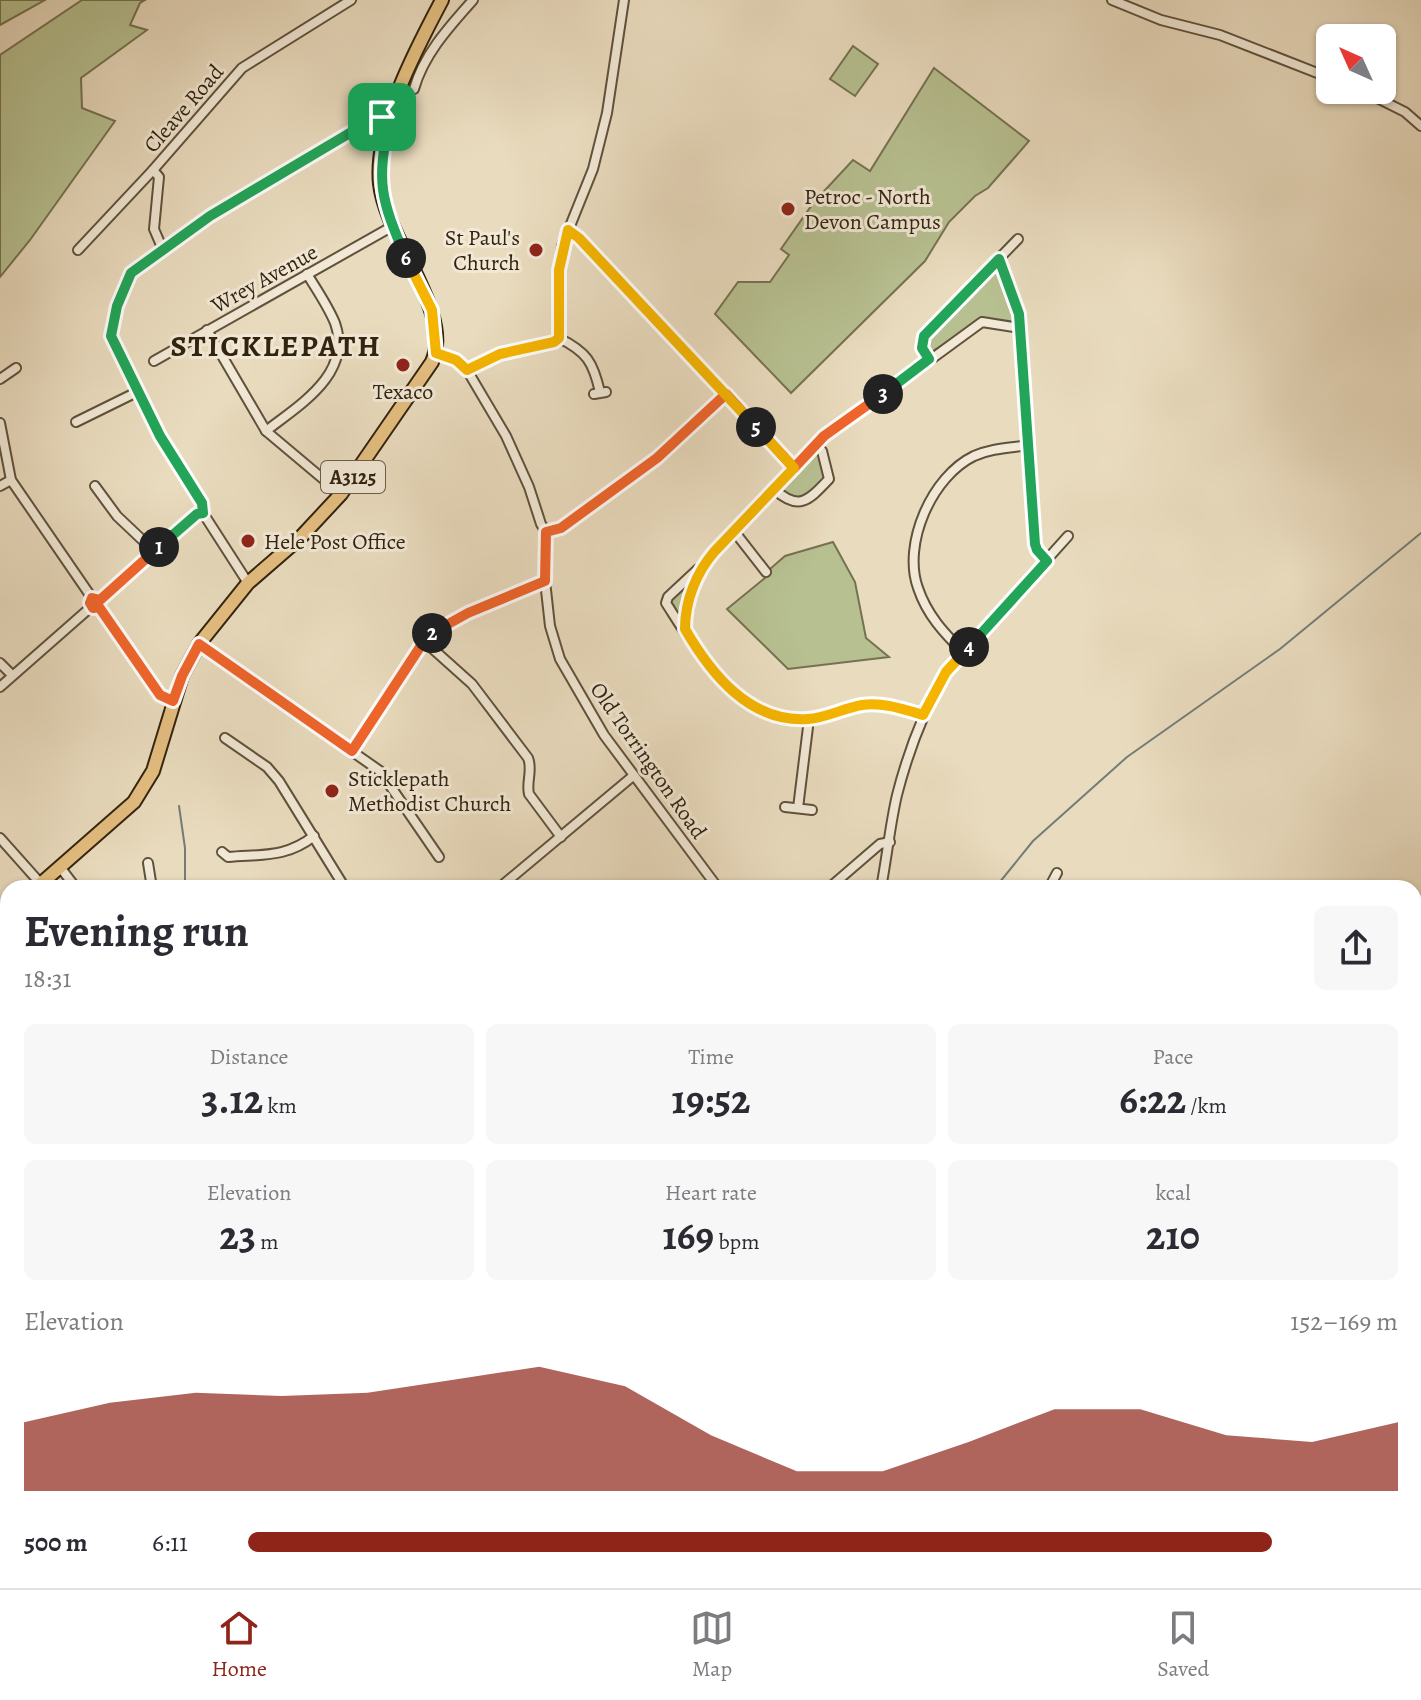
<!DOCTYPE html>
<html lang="en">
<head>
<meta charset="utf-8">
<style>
  :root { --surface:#fff; --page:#f7f7f7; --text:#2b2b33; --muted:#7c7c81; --line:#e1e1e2; --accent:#8f2418 }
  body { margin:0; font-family:Alegreya,serif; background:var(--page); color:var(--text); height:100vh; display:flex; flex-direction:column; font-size:30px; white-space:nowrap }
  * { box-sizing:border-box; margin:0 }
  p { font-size:26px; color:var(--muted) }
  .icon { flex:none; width:44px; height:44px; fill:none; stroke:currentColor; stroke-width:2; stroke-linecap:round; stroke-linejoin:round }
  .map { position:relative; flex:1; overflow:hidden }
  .panel { position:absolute; left:0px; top:880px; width:1422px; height:708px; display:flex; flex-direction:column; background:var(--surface); border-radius:24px 24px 0 0; box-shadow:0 2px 6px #0004 }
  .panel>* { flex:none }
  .needle { width:52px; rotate:315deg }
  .tools { position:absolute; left:1316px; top:24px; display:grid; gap:16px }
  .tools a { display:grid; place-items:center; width:80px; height:80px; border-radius:12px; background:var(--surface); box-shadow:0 2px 6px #0004; font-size:40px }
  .pin { position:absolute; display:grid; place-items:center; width:68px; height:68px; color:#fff; margin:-34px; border-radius:16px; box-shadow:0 4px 12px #0006 }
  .km { position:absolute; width:40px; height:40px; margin:-20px; border-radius:50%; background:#222; color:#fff; font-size:22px; line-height:40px; text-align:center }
  .round { display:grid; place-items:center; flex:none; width:84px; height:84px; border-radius:12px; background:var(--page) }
  .overview { display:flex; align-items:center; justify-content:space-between; height:136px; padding:0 24px }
  h1 { font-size:44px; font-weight:600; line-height:60px }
  .figures { display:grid; grid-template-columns:repeat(3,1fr); gap:12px; height:136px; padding:8px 24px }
  .figures div { display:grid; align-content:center; border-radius:12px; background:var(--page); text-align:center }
  .figures b { font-size:40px; font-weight:600 }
  .figures small { font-size:22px; font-weight:400 }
  .figures p { font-size:22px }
  .chart { height:224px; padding:16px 24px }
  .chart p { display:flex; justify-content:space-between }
  .chart svg { width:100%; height:144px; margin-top:8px; fill:var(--accent); opacity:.7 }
  ul { padding:0 24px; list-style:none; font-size:26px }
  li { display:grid; grid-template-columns:128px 96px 1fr; align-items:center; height:60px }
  li i { height:20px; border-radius:10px; background:var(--accent) }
  .tabs { display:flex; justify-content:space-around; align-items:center; height:112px; border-top:2px solid var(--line); background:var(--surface); font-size:22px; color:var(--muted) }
  .tabs a { display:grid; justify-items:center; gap:4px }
  .tabs .current { color:var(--accent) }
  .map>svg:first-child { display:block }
  .green { fill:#b7c091; stroke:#747250; stroke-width:2 }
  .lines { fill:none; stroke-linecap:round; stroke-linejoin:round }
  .stream { stroke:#737c78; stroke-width:2 }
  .minor-casing { stroke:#60513c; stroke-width:12 }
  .primary-casing { stroke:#322310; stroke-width:16 }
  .trunk-casing { stroke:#322310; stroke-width:18 }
  .minor { stroke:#f1e8d5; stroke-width:8 }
  .primary { stroke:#e4be7f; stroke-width:12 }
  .trunk { stroke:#e4be7f; stroke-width:14 }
  .split-1-casing { stroke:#fff; stroke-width:16 }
  .split-2-casing { stroke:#fff; stroke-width:16 }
  .split-3-casing { stroke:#fff; stroke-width:16 }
  .split-4-casing { stroke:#fff; stroke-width:16 }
  .split-5-casing { stroke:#fff; stroke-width:16 }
  .split-6-casing { stroke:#fff; stroke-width:16 }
  .split-7-casing { stroke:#fff; stroke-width:16 }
  .split-1 { stroke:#22a559; stroke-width:10 }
  .split-2 { stroke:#f0652b; stroke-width:10 }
  .split-3 { stroke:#f0652b; stroke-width:10 }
  .split-4 { stroke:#22a559; stroke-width:10 }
  .split-5 { stroke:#f5b400; stroke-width:10 }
  .split-6 { stroke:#f5b400; stroke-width:10 }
  .split-7 { stroke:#22a559; stroke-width:10 }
  .poi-dot { fill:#8f2418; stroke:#f1e8d5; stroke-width:3 }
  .labels { text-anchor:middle; stroke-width:6; stroke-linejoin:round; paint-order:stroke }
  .shield { fill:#f1e8d5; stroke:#6b5e4b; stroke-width:2 }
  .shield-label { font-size:20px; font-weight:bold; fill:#322310 }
  .street-label { font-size:22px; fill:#322310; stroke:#f1e8d5 }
  .poi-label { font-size:22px; fill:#322310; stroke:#f1e8d5; text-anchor:start }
  .district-label { font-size:30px; font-weight:bold; letter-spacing:2px; fill:#322310; stroke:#f1e8d5 }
</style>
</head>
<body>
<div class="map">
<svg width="1421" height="1588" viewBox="0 0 1421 1588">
  <rect width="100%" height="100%" fill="#e9dbbe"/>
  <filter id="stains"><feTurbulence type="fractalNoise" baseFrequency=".0025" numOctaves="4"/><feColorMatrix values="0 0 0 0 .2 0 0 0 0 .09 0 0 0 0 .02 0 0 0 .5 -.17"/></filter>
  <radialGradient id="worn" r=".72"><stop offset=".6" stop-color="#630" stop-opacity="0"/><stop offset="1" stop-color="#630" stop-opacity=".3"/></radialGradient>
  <g class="green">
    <polygon points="0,0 45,0 0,25"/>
    <polygon points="82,0 145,0 140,3 130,25 147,30 81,78 82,108 115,121 30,240 0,277 0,55"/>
    <polygon points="853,46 878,64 855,96 830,79"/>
    <polygon points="934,68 1029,141 988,188 975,196 949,222 925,261 791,393 715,314 738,282 770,282 789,255 781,249 814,202 853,160 870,171"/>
    <polygon points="998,264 1017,315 1015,323 984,318 930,353 925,347 926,338"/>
    <path d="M 815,449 L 819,452 L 826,477 C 808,496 802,507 777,489 Z"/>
    <polygon points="833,542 855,582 866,638 889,657 788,669 727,609 771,573 770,569 785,556"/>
    <polygon points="685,585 688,594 683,615 680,616 670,600"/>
    <polygon points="1414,987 1421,994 1421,1085 1414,1074"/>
    <polygon points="1421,1124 1421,1588 1211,1588 1207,1580 1414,1580 1414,1129"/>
    <polygon points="1152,1580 1188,1580 1180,1588 1144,1588"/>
  </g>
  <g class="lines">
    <g class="stream">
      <polyline points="179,806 185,848 185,888"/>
      <polyline points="995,888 1033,841 1127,757 1280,649 1421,533"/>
    </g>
    <defs>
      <g id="minor">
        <polyline points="1112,0 1161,20 1220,35 1330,78"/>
        <path d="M 414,89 C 424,54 449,27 473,0"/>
        <polyline points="1361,90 1405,112 1421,126"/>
        <polyline points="568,230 602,262 794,468"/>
        <polyline points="78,250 153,170"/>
        <polyline points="163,250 154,229 159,177 153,170 242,68 351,0"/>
        <polyline points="999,259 1019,314 1035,544 1037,550 1047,561"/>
        <polyline points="207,330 266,431 341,494"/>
        <path d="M 559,338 C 587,352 593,362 600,392"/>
        <polyline points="436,353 456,360 467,370 506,436 529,487 541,524 546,532 545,581 550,626 560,659 604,735 718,888"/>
        <polyline points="929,359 922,348 924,336 1018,239"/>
        <polyline points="154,361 393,226"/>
        <polyline points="467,370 500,354 554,342 559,338 558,292 562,246 593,169 607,113 624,0"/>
        <polyline points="0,379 16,368"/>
        <polyline points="594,394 606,392"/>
        <polyline points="76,422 139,391"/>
        <polyline points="0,423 11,480 92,598"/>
        <path d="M 266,431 C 299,405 353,374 335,323 C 328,306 317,290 307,274"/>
        <polyline points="0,486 11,480"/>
        <polyline points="95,486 117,516 154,551"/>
        <path d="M 774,489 C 799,512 809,500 829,479 L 822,451 L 815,444"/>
        <polyline points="734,531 766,572"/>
        <polyline points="546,532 561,528 657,458 726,394"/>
        <path d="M 698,569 L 668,597 L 666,603 C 698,653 740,727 810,719 C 828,717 845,707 863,705 C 884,702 904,709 923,715"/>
        <polyline points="248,583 203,513 202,503 160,436 111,336 117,306 131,273 210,216 370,121 390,118"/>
        <polyline points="100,600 92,598 90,605 99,607 100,600 197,514 203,513"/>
        <polyline points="99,607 160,695 173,701"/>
        <polyline points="685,629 691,594 702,566 815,444 982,322 1020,328"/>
        <path d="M 424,641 L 472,684 L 528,758 C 533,770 526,782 529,794 L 561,837"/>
        <polyline points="199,644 380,771 439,857"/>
        <path d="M 964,653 C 944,633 927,615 918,588 C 902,544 932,476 974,456 C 992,448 1010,448 1029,445"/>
        <polyline points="0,663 12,675"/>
        <polyline points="0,687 91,607"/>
        <polyline points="225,738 267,767 279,781 345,888"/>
        <polyline points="352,751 430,633 468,613 545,581"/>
        <polyline points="785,807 812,810"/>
        <polyline points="798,808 809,719"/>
        <polyline points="0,838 41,884"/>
        <path d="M 222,852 L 228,857 C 262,854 286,858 314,836"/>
        <polyline points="148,863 152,888"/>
        <polyline points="60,867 76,888"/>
        <polyline points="499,888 633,776"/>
        <polyline points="829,888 880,844 890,842"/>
        <path d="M 881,888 C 887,857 890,825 897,795 C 908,752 924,710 946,672 L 1068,536"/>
        <polyline points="1049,888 1057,873"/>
        <polyline points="7,1111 5,1121 8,1123"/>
        <polyline points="0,1251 8,1249"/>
        <polyline points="5,1362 7,1349"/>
        <polyline points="0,1544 8,1546"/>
        <polyline points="236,1580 237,1588"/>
        <polyline points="850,1580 852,1588"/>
        <polyline points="950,1580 952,1588"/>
        <polyline points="1051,1580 1054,1588"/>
        <polyline points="812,1581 814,1588"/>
        <polyline points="43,1588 50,1580"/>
        <polyline points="510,1588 511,1580"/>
      </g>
      <g id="primary">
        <path d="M 36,888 L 134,802 L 153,771 L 182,676 L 199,644 L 248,583 L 300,538 L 341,494 L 432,362 C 454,313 386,239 380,184 C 374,128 416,49 442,0"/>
        <polyline points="0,917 8,911"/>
        <polyline points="0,1443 8,1451"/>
        <polyline points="177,1580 211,1588"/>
        <polyline points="212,1588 227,1588"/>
      </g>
      <g id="trunk">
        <polyline points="1414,1381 1421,1374"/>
        <polyline points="1203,1588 1211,1580"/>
      </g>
    </defs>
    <use href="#minor" class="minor-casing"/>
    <use href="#primary" class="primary-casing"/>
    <use href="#trunk" class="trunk-casing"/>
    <use href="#minor" class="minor"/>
    <use href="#primary" class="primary"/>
    <use href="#trunk" class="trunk"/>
  </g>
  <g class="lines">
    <defs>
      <polyline id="split-1" points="159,547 197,514 203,513 202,503 160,436 111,336 117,306 131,273 210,216 370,121 382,117"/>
      <polyline id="split-2" points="159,547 100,600 92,598 90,603 93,608 99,607 160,695 173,701 182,676 199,644 352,751 424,641 432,633"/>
      <polyline id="split-3" points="432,633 468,613 545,581 546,532 561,528 657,458 726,394 794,468 824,436 883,394"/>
      <polyline id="split-4" points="883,394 929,359 922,348 924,336 999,259 1019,314 1035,544 1037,550 1047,561 969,647"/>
      <path id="split-5" d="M 756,427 L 794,468 L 714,552 C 696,573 685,601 685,629 C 711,674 750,723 808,719 C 826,718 844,708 862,705 C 883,702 903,709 923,715 L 946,672 L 969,647"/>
      <polyline id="split-6" points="406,258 432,310 436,353 456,360 467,370 500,354 554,342 559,338 559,270 568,230 579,238 756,427"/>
      <path id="split-7" d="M 382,117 L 390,118 C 376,183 380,197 406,258"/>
    </defs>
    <use href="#split-1" class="split-1-casing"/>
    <use href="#split-2" class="split-2-casing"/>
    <use href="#split-3" class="split-3-casing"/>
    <use href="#split-4" class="split-4-casing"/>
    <use href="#split-5" class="split-5-casing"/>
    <use href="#split-6" class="split-6-casing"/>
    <use href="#split-7" class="split-7-casing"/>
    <use href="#split-1" class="split-1"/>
    <use href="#split-2" class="split-2"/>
    <use href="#split-3" class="split-3"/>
    <use href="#split-4" class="split-4"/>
    <use href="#split-5" class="split-5"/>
    <use href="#split-6" class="split-6"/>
    <use href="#split-7" class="split-7"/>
  </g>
  <g class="poi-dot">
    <circle cx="788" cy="209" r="8"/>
    <circle cx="536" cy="250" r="8"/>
    <circle cx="403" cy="365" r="8"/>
    <circle cx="248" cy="541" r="8"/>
    <circle cx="332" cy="791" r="8"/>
  </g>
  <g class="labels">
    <rect class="shield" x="321" y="461" width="64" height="32" rx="6"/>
    <g class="shield-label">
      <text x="353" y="484">A3125</text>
    </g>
    <g class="street-label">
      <text transform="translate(183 108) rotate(-49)" y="8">Cleave Road</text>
      <text transform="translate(264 278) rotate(-29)" y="8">Wrey Avenue</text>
      <text transform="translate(649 760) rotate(55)" y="8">Old Torrington Road</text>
    </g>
    <g class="poi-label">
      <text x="804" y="204">Petroc - North<tspan x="804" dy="25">Devon Campus</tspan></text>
      <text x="520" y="245" text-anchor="end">St Paul's<tspan x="520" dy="25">Church</tspan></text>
      <text x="403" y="399" text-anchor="middle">Texaco</text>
      <text x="264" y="549">Hele Post Office</text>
      <text x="348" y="786">Sticklepath<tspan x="348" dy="25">Methodist Church</tspan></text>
    </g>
    <g class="district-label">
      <text x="276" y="356">STICKLEPATH</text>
    </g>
  </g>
  <rect width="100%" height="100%" filter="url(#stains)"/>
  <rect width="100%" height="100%" fill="url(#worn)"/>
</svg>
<div class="tools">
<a><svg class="needle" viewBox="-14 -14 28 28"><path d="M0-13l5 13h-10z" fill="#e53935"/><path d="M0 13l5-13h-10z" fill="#7c7c81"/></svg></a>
</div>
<div class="pin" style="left:382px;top:117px;background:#1e9e55"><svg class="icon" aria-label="arrive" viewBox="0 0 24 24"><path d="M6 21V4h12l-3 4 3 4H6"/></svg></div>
<b class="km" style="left:159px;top:547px">1</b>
<b class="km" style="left:432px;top:633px">2</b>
<b class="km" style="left:883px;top:394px">3</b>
<b class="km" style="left:969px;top:647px">4</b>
<b class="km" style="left:756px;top:427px">5</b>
<b class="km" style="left:406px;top:258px">6</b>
<section class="panel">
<div class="overview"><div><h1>Evening run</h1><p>18:31</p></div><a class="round"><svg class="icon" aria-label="share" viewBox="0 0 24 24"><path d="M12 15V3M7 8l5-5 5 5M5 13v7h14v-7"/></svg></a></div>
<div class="figures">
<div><p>Distance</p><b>3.12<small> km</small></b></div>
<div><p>Time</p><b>19:52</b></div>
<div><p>Pace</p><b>6:22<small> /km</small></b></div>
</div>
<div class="figures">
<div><p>Elevation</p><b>23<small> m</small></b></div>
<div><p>Heart rate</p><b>169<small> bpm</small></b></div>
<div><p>kcal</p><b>210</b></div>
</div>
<div class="chart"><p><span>Elevation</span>152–169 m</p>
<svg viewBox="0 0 160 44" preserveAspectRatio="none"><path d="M0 44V23L10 17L20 14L30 15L40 14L50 10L60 6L70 12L80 27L90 38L100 38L110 29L120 19L130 19L140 27L150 29L160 23V44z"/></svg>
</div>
<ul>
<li><b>500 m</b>6:11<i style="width:89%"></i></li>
</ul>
</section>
</div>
<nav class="tabs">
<a class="current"><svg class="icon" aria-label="home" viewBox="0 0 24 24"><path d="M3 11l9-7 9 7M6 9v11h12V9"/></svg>Home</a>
<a><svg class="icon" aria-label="map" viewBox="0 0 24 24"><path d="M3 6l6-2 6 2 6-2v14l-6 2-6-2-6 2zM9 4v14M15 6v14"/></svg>Map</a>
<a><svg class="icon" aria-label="saved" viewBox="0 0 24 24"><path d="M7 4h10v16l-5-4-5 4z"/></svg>Saved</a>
</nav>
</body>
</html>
